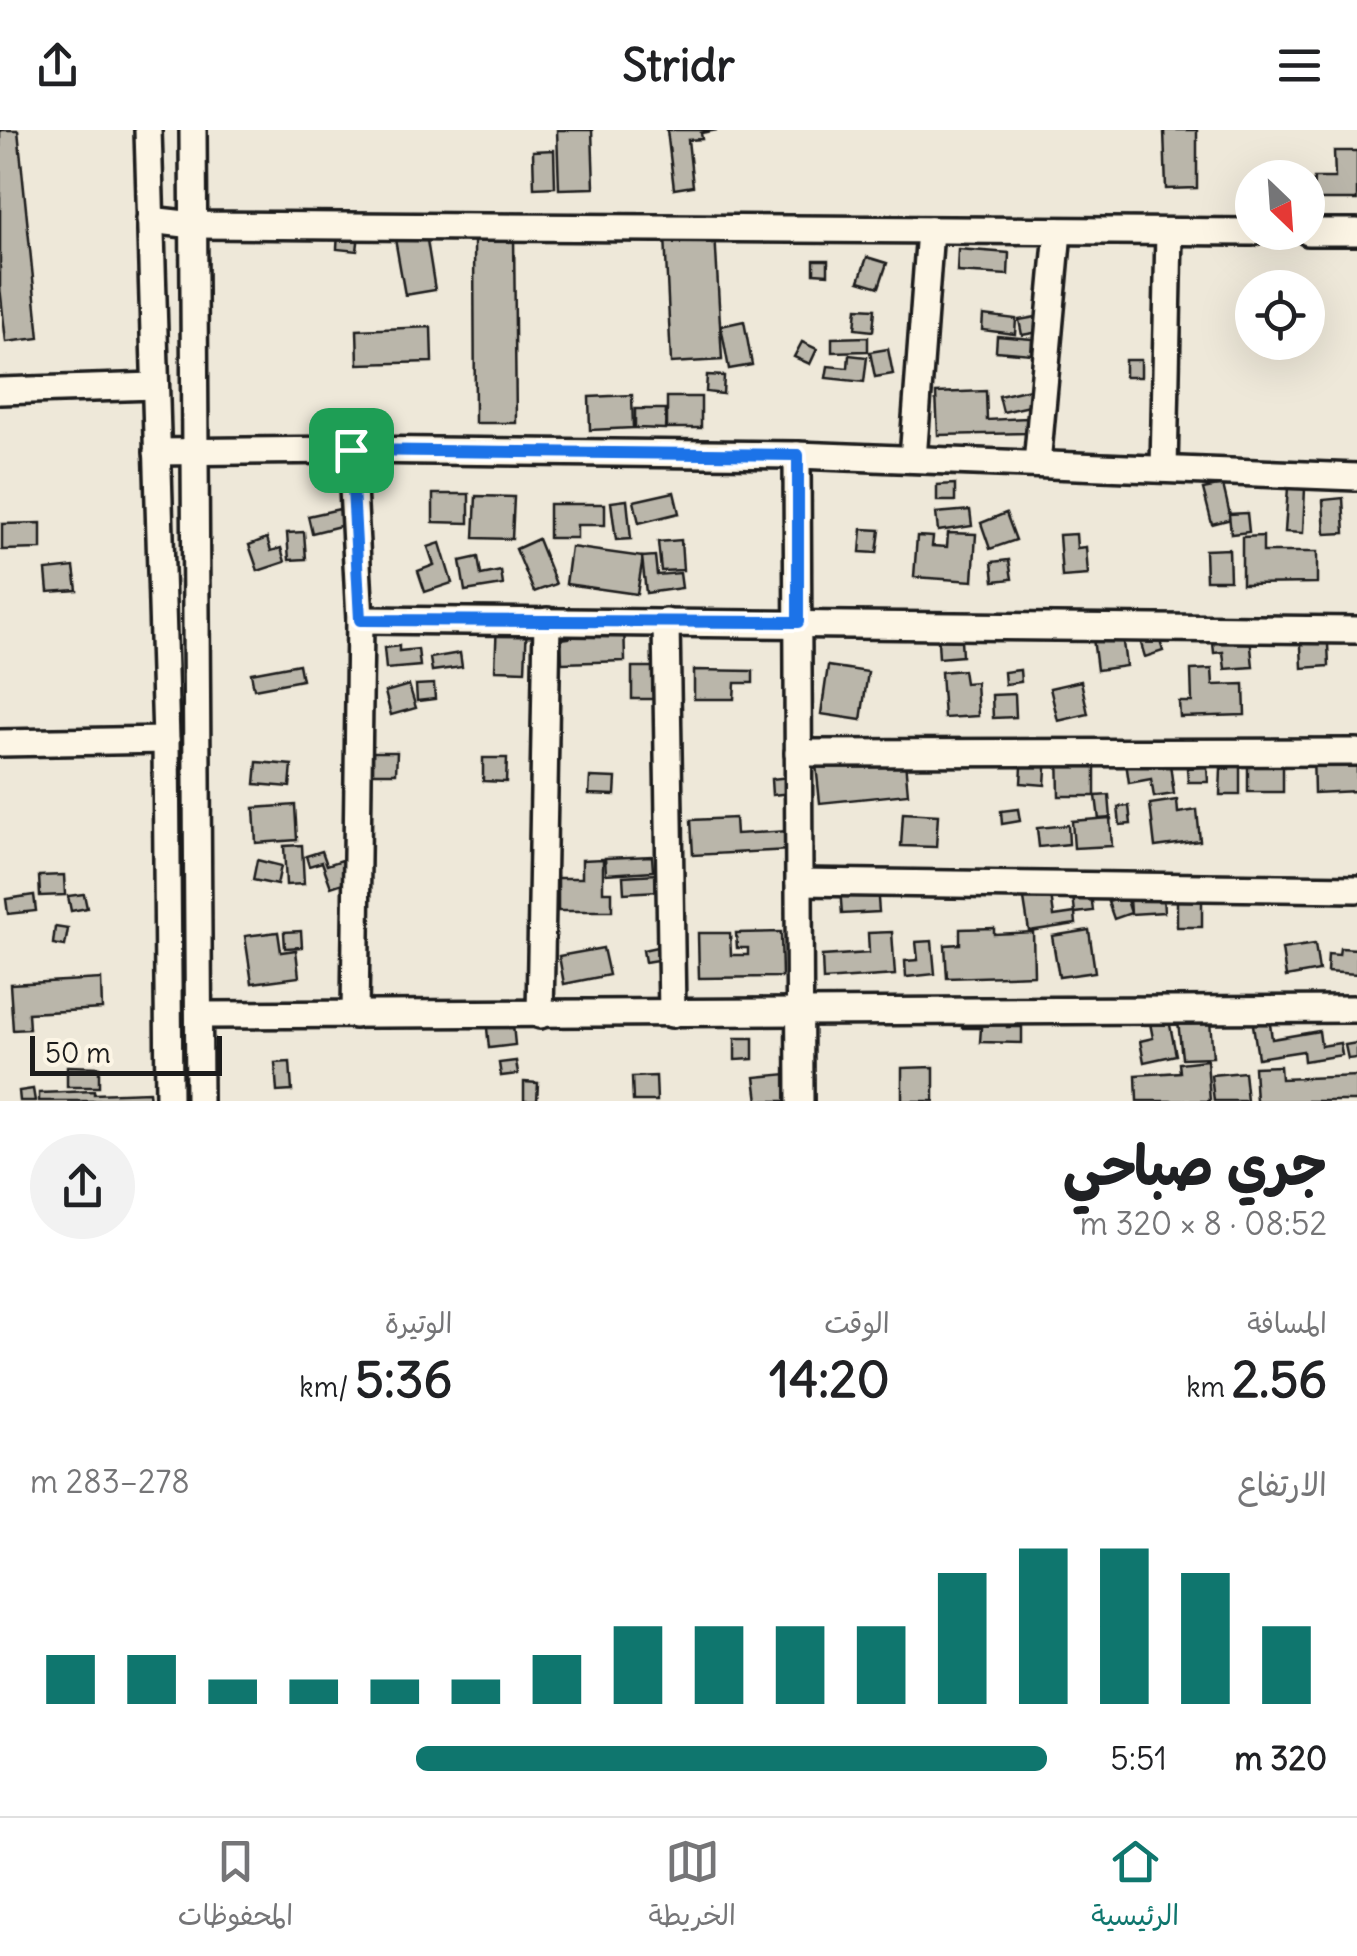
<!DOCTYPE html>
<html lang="ar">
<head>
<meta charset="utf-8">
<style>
  :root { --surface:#fff; --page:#f2f2f2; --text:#202124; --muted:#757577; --line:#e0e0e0; --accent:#0f766e }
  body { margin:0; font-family:Delius,"Playpen Sans Arabic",sans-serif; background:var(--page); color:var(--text); direction:rtl; height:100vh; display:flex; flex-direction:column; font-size:38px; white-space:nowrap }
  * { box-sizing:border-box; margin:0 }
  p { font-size:32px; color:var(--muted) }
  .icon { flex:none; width:55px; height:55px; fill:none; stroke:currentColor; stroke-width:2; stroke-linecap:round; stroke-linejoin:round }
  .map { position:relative; height:971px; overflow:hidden; direction:ltr }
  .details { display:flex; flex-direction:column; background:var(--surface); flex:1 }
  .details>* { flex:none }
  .needle { width:65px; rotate:155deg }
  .fabs { position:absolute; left:1235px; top:30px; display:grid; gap:20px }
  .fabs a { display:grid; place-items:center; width:90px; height:90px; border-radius:50%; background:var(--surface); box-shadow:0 10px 40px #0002; font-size:50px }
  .scale { position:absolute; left:30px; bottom:25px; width:192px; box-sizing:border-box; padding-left:10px; border:5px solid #1c1c1c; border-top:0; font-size:28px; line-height:35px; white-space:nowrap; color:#1c1c1c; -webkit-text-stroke:8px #fcf5e5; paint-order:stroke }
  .pin { position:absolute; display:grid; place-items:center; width:85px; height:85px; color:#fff; margin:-42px; border-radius:20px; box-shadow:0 5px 15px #0006 }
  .round { display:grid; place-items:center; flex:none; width:105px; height:105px; border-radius:52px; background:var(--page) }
  .headline { display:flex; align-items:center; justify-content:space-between; height:170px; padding:0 30px }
  h1 { font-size:55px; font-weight:700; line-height:75px }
  .stats { display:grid; grid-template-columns:repeat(3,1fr); gap:15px; height:170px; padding:10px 30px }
  .stats div { display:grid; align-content:center }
  .stats b { font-size:50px; font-weight:700 }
  .stats small { font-size:28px; font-weight:400 }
  .stats p { font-size:28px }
  .chart { height:280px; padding:20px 30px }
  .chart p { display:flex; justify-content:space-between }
  .chart svg { width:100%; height:180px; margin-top:10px; stroke:var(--accent); stroke-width:6 }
  ul { padding:0 30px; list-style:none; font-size:32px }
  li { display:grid; grid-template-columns:160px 120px 1fr; align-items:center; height:75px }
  li i { height:25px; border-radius:12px; background:var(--accent) }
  header { display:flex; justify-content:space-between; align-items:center; height:130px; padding:0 30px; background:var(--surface); font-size:45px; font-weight:700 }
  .dock { display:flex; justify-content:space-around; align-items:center; height:140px; border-top:2px solid var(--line); background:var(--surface); font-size:28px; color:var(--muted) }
  .dock a { display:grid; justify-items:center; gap:5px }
  .dock .active { color:var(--accent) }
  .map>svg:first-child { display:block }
  .building { fill:#bab6aa; stroke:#1c1c1c; stroke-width:2.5 }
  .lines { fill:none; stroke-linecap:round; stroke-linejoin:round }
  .minor-casing { stroke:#1c1c1c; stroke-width:32 }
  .minor { stroke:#fcf5e5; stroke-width:25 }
  .route-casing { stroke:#fff; stroke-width:20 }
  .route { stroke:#1a73e8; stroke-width:12 }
</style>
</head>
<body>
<header><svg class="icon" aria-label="menu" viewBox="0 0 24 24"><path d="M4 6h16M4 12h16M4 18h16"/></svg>Stridr<svg class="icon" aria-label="share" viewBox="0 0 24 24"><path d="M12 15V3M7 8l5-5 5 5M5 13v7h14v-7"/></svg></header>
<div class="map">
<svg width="1357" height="971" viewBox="0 0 1357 971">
  <rect width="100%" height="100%" fill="#eee8d9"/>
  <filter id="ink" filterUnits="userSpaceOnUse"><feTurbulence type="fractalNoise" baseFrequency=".01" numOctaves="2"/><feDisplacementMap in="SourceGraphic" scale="20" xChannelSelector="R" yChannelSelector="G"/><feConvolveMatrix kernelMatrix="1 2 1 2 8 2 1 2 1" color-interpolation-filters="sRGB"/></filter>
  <g filter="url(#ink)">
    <g class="building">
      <polygon points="0,0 18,0 39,208 6,212 0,157"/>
      <polygon points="557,0 592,0 594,58 559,59"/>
      <polygon points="667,0 717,0 701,3 702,9 688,10 693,56 674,59"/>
      <polygon points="1164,0 1197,0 1197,58 1166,59"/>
      <polygon points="554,20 555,57 534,58 533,21"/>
      <polygon points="1334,21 1357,21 1357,70 1313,70 1314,48 1335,48"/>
      <polygon points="338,102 359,104 357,121 337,119"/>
      <polygon points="715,102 722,230 671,233 665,105"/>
      <polygon points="426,104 435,160 405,165 395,109"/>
      <polygon points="474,106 514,106 516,293 475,293"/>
      <polygon points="958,119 1009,123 1008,145 957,142"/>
      <polygon points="867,127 887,133 879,157 859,151"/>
      <polygon points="814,130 828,130 828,144 814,143"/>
      <polygon points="857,178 875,179 873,201 855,199"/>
      <polygon points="983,185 1016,189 1015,204 982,200"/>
      <polygon points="1036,187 1039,202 1022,205 1019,190"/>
      <polygon points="744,191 752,235 729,239 721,196"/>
      <polygon points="431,197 432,232 358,234 357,200"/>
      <polygon points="997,206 1032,209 1031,224 996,221"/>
      <polygon points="868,207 868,221 832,222 832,208"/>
      <polygon points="802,212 817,219 810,234 794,227"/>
      <polygon points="888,219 893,244 875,247 870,222"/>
      <polygon points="849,225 867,227 864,252 826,248 828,236 848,238"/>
      <rect x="1125" y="230" width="16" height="17"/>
      <polygon points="707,245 724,246 723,264 706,262"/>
      <polygon points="1030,259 1034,275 1003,282 999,266"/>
      <polygon points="986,261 987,290 1027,288 1028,303 938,305 936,263"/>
      <polygon points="632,265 633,298 590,300 589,267"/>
      <rect x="667" y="267" width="34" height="31"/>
      <polygon points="635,279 666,279 665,299 635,298"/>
      <polygon points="955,354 955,371 937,371 937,355"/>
      <polygon points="1223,355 1231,389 1212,394 1203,359"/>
      <polygon points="1288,357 1305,358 1303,403 1285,402"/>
      <polygon points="674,362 679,383 639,393 634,371"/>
      <polygon points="433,364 469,364 469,393 433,392"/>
      <polygon points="476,366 514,367 512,409 474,408"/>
      <polygon points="1343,368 1345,403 1325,404 1323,370"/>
      <polygon points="627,370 631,409 616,410 611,372"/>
      <polygon points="549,374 605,374 605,395 577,395 577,408 549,408"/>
      <polygon points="344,378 348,394 312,403 308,386"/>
      <polygon points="970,380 972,396 938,401 936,383"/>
      <polygon points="1006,383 1016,410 990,419 981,393"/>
      <polygon points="1247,383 1249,402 1231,404 1229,384"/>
      <polygon points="41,393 41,419 2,420 2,394"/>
      <polygon points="862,399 880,400 877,423 860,422"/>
      <polygon points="304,402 306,429 289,430 287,403"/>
      <polygon points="948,403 976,404 973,451 914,447 917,406 933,407 932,416 947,417"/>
      <polygon points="1076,404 1077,418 1086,417 1088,445 1062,447 1059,405"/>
      <polygon points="1263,406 1263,422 1317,422 1317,453 1242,454 1242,407"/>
      <polygon points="267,408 271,421 281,418 285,432 258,441 249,415"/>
      <polygon points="538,409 556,454 534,462 516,419"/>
      <polygon points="681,410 683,440 661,441 658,412"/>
      <polygon points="440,413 452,453 425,462 418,441 434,435 428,417"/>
      <polygon points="571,417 643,427 637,464 566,454"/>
      <polygon points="1229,419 1230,450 1206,450 1205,420"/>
      <polygon points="655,426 657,445 680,443 682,458 646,463 642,427"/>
      <polygon points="478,427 481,445 501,441 503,455 465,461 460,431"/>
      <polygon points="1009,430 1012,449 994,451 992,432"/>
      <polygon points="74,437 77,460 48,462 46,440"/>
      <polygon points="1248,487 1253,537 1225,539 1223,522 1214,523 1211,491"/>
      <polygon points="1120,489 1126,536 1097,540 1091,492"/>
      <polygon points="624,490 625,531 562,533 561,509 569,508 569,492"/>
      <polygon points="497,491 527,493 525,541 495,540"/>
      <polygon points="1327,492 1329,536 1302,538 1300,493"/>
      <polygon points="960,493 962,526 939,528 937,494"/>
      <polygon points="1155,494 1163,521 1145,527 1137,500"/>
      <polygon points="399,516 399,521 418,519 420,536 386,539 384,518"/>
      <polygon points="460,523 462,537 432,541 430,528"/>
      <polygon points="299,534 302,550 254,559 251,543"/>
      <polygon points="828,536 868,542 861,590 821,584"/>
      <rect x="632" y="537" width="27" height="32"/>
      <polygon points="1212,539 1213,555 1244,554 1245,585 1180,587 1179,572 1192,572 1191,540"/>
      <polygon points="694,540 753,541 753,553 735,553 734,569 694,569"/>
      <polygon points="963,540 965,553 976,552 978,586 944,588 941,542"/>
      <polygon points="1020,540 1021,552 1005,554 1004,542"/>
      <polygon points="1081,551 1088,584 1058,591 1050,558"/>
      <polygon points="434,554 435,569 417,571 416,555"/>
      <polygon points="409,555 416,578 391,585 385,562"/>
      <polygon points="1015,564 1016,587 993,588 992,565"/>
      <polygon points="1095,618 1095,666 1059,666 1058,619"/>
      <polygon points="1357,618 1357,661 1314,663 1313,621"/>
      <polygon points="1168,619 1174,664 1154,667 1151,649 1129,653 1125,625"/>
      <polygon points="1248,619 1283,620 1283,662 1248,662"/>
      <polygon points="904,620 908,664 820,673 815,625"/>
      <polygon points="1023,621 1047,622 1045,655 1021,653"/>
      <polygon points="1229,621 1240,621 1240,665 1220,665 1221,639 1229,639"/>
      <polygon points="373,622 397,622 396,643 373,643"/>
      <polygon points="483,628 507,628 506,652 483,651"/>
      <polygon points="257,632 292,635 290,657 255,654"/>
      <polygon points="1207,637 1208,652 1188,652 1187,638"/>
      <polygon points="590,647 616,648 615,665 589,664"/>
      <polygon points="790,647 791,663 772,665 771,649"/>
      <polygon points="1109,665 1111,689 1099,690 1096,666"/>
      <polygon points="1177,670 1178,683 1197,680 1200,711 1155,717 1150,674"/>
      <polygon points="295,675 297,710 256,713 254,678"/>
      <polygon points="1129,676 1131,694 1120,695 1118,677"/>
      <polygon points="1018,679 1020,691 1002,694 1001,681"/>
      <polygon points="903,683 938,685 936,717 901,716"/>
      <polygon points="735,688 736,704 789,701 790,720 693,725 691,690"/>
      <polygon points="1110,688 1112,716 1074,718 1072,691"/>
      <polygon points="1068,695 1069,714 1039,717 1037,698"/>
      <polygon points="302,715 304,754 286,755 284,716"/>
      <polygon points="322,721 327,735 342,730 349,751 331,757 322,732 309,736 306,726"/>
      <polygon points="652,726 653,741 606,744 605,728"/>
      <polygon points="603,729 603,762 612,762 612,781 558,781 558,748 582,748 582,730"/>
      <polygon points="257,730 281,736 277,755 253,750"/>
      <polygon points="657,744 658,761 624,763 623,746"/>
      <polygon points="64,745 65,765 40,766 39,746"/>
      <polygon points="1162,750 1164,782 1131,784 1129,753"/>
      <polygon points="1090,754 1093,781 1075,783 1072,757"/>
      <polygon points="877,756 879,782 842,784 840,758"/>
      <polygon points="84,764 87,778 71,781 68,766"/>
      <polygon points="34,765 36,781 8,784 6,769"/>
      <polygon points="1051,765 1054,786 1075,783 1076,794 1029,801 1024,769"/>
      <polygon points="1126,767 1131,783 1114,789 1108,772"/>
      <rect x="1177" y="770" width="25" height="27"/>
      <polygon points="55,797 68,799 65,816 53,814"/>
      <polygon points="994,798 994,804 1033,802 1034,845 947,848 945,815 960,814 960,799"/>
      <polygon points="1089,800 1095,842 1059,847 1052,806"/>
      <polygon points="301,801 302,817 285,818 284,802"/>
      <polygon points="278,802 281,822 296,820 299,847 252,853 245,806"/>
      <polygon points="781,802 782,847 699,848 698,803 730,803 731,825 748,825 748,818 737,818 736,803"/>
      <polygon points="892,802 895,845 823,850 822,826 869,823 868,803"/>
      <polygon points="932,811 935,844 906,847 905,831 918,830 916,812"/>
      <polygon points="1315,814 1319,841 1286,847 1282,819"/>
      <polygon points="661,816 663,829 645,832 643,820"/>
      <polygon points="603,818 609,845 564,854 559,826"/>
      <polygon points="1340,818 1357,819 1357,844 1327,842 1328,824 1339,825"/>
      <polygon points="101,849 102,879 28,883 29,899 13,900 10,854"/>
      <polygon points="963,878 1007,879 1007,897 1022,897 1022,913 980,912 981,898 962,898"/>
      <polygon points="1209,879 1213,927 1182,928 1177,882"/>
      <polygon points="1268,879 1272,909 1319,901 1321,916 1340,913 1342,925 1304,931 1303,921 1258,928 1251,881"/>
      <polygon points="1167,880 1176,925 1144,932 1140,911 1153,908 1148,883"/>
      <polygon points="512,884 515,915 489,918 486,888"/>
      <polygon points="735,908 753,908 753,929 735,930"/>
      <polygon points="1357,913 1357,928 1348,929 1345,915"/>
      <polygon points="1207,930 1210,971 1137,971 1136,945 1180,942 1179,933"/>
      <polygon points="516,931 518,944 501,946 499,933"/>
      <polygon points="290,932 292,961 277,962 275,933"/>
      <polygon points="67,936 99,937 99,957 67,957"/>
      <polygon points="1280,936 1281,949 1357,946 1357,971 1256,971 1254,937"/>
      <polygon points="934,937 934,971 902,971 902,938"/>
      <polygon points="1244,942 1247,971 1214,971 1211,945"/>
      <polygon points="787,944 790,971 758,971 755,947"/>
      <polygon points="656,946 657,971 633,971 632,947"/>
      <polygon points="524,952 538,953 537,971 524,971"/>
      <polygon points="33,959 35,971 20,971 19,961"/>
      <polygon points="94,961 94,964 149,962 150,971 39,971 39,963"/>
    </g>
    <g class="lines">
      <defs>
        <g id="minor">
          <polyline points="148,0 166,610 169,971"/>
          <polyline points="193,0 199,971"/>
          <polyline points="150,90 194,95 1252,102"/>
          <polyline points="1308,102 1357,102"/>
          <polyline points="0,261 155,256"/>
          <polyline points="351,320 360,490 355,885"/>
          <polyline points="157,322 351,320 797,325 1357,347"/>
          <polyline points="797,325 800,971"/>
          <polyline points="913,329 930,100"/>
          <polyline points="1037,334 1058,101"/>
          <polyline points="1164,339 1169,102"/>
          <polyline points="360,490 1357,500"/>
          <polyline points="666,492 672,884"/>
          <polyline points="0,613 166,610"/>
          <polyline points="798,623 1357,622"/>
          <polyline points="799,752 1357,759"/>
          <polyline points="200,885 1357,879"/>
          <polyline points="540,885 547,491"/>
        </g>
      </defs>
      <use href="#minor" class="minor-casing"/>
      <use href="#minor" class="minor"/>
    </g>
  </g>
  <g class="lines" filter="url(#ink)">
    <defs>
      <polygon id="route" points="351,320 798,325 798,492 360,490"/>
    </defs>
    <use href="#route" class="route-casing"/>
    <use href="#route" class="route"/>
  </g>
</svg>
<div class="fabs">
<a><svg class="needle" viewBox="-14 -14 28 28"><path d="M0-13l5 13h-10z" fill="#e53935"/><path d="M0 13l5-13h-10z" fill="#757577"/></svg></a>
<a><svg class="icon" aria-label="locate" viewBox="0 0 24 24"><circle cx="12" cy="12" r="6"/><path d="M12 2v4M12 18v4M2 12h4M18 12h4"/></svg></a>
</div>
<div class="scale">50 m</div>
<div class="pin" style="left:351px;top:320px;background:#1e9e55"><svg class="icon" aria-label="arrive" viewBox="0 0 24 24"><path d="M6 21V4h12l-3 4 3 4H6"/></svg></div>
</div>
<section class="details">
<div class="headline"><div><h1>جري صباحي</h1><p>08:52 · 8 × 320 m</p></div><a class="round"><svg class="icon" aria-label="share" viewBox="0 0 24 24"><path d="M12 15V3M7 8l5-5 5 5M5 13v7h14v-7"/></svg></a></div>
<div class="stats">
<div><p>المسافة</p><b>2.56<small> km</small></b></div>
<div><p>الوقت</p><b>14:20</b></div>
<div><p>الوتيرة</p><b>5:36<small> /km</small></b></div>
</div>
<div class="chart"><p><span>الارتفاع</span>278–283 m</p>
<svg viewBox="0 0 160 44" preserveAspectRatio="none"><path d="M5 44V32M15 44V32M25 44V38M35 44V38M45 44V38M55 44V38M65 44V32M75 44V25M85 44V25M95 44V25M105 44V25M115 44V12M125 44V6M135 44V6M145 44V12M155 44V25"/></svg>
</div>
<ul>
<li><b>320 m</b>5:51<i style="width:62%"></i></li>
</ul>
</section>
<nav class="dock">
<a class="active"><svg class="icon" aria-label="home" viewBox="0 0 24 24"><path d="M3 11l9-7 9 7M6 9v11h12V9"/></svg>الرئيسية</a>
<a><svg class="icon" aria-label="map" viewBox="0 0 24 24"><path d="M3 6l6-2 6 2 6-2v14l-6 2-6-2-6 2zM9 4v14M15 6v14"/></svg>الخريطة</a>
<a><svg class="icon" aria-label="saved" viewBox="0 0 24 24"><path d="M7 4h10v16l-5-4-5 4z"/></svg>المحفوظات</a>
</nav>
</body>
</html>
